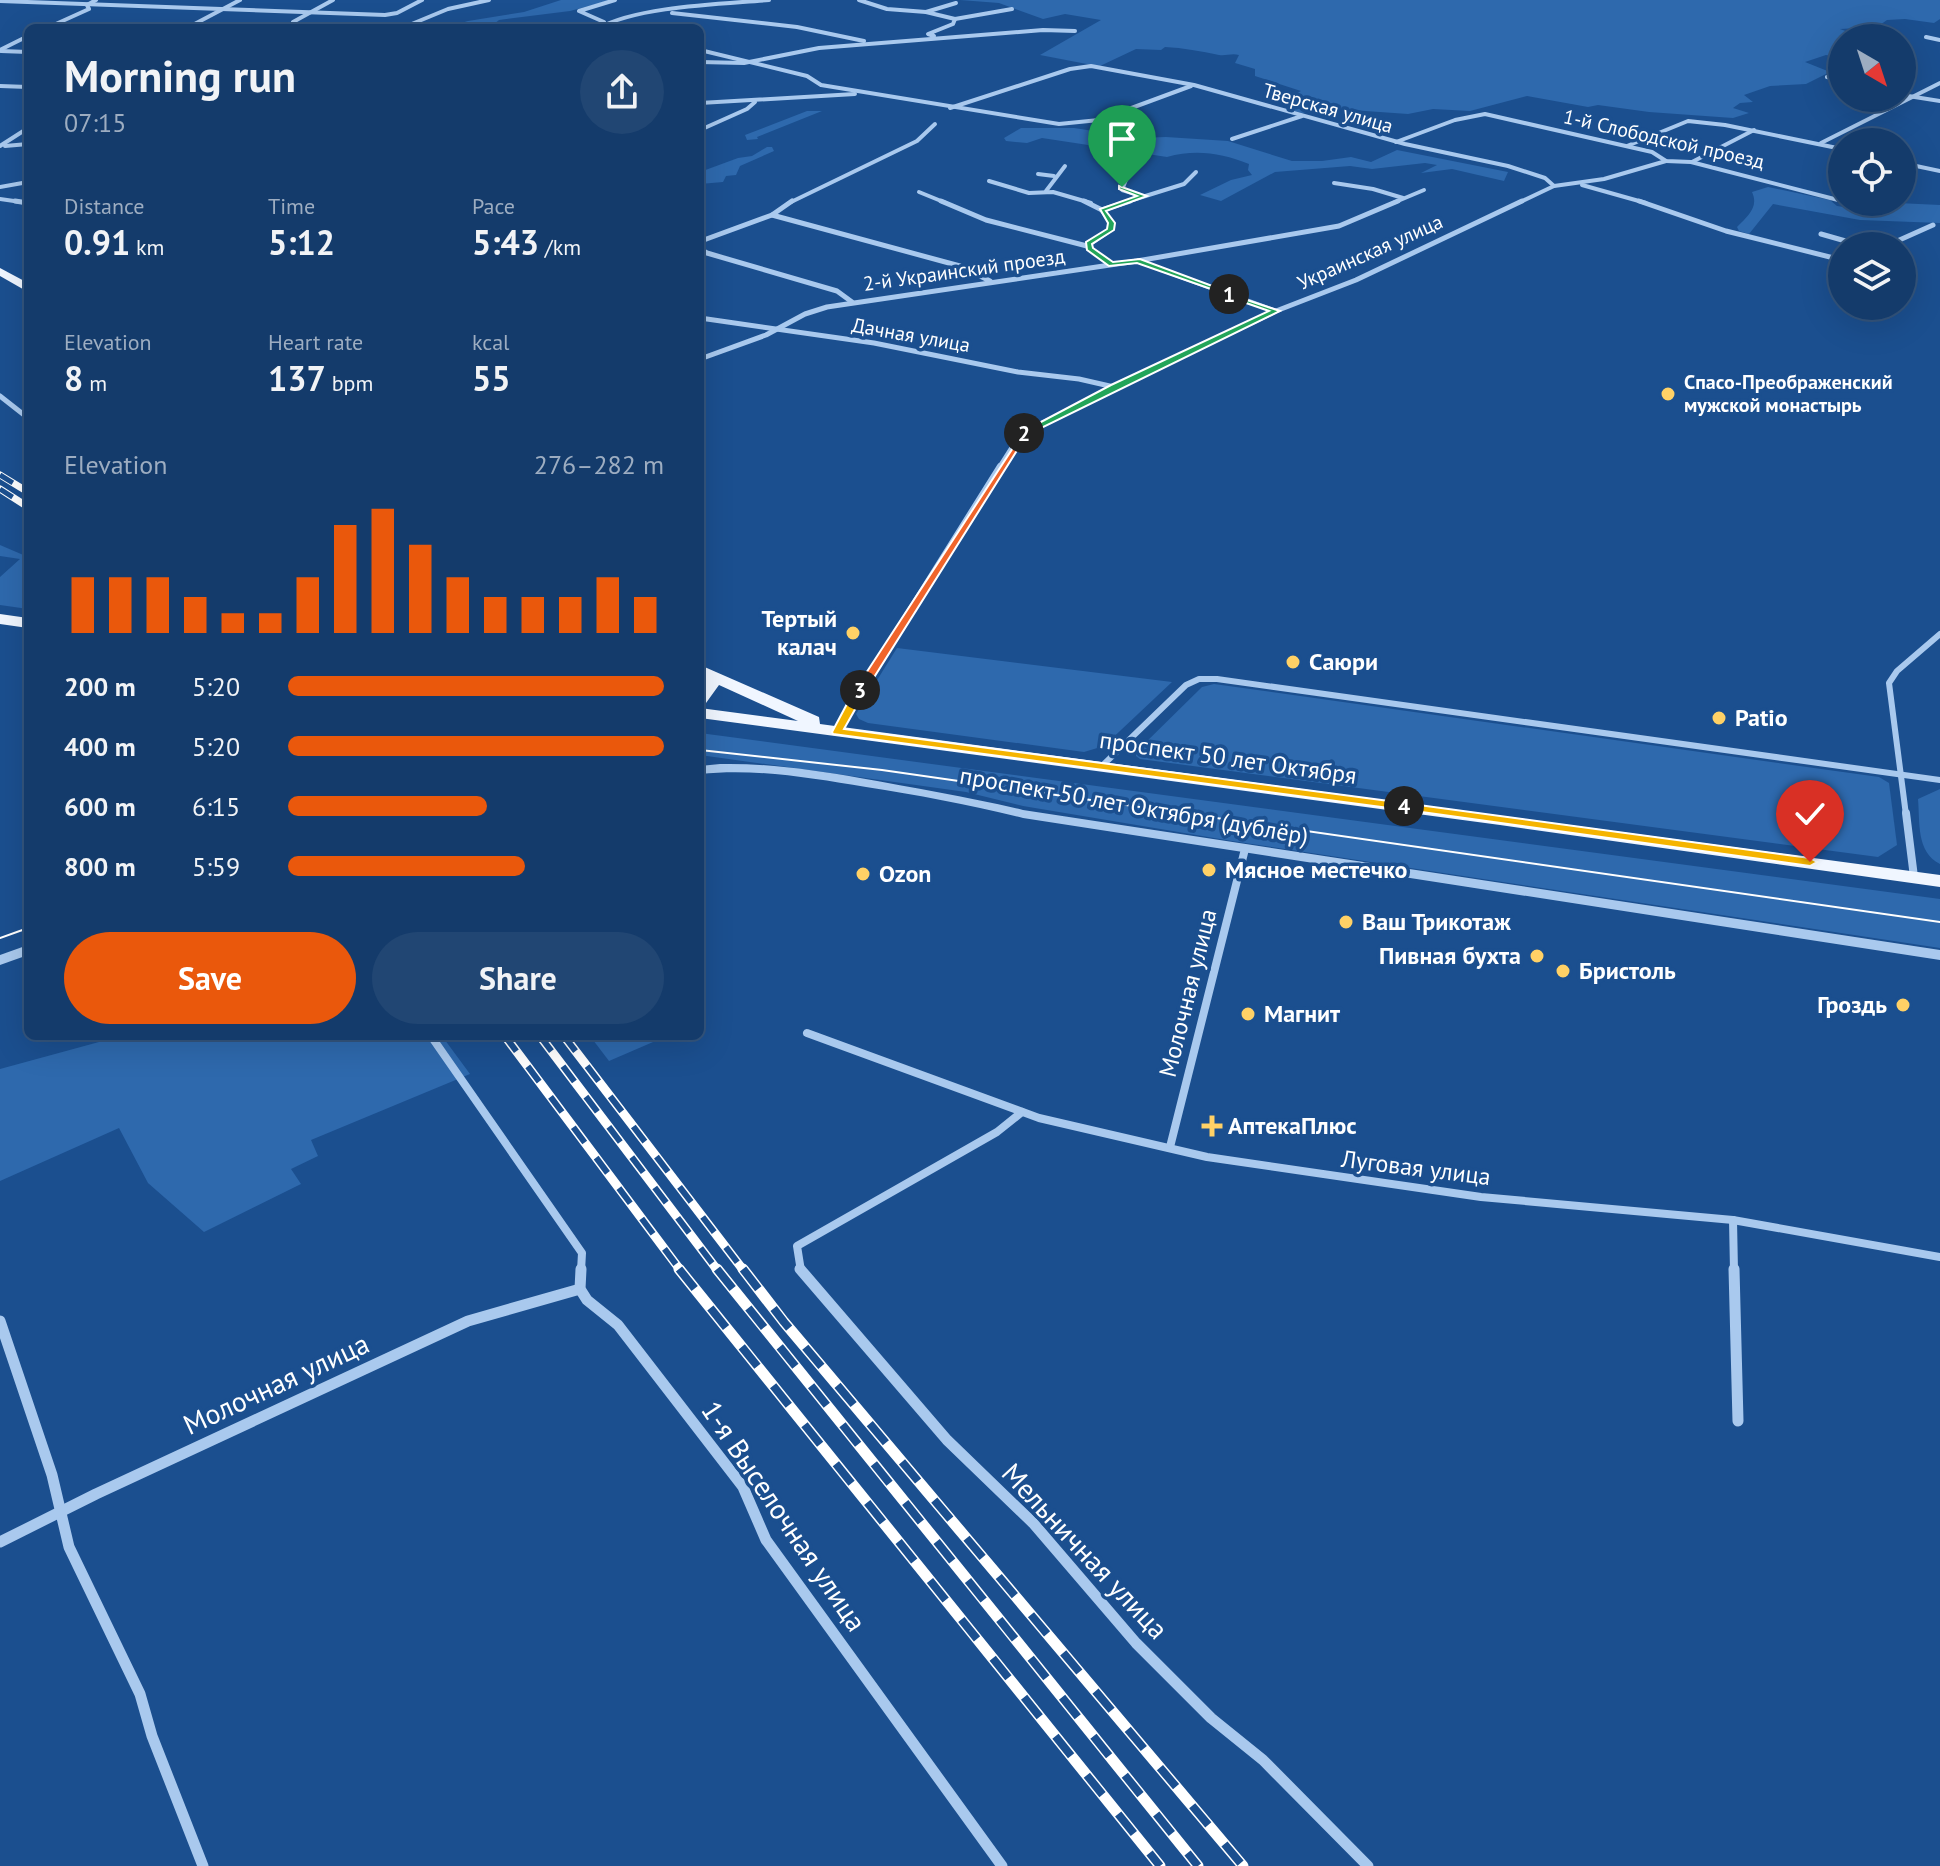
<!DOCTYPE html>
<html lang="en">
<head>
<meta charset="utf-8">
<style>
  :root { --surface:#143b6b; --page:#214673; --text:#f1f3f6; --muted:#9dadc1; --line:#33557e; --accent:#ea580c }
  body { margin:0; font-family:"PT Sans",sans-serif; background:var(--page); color:var(--text); height:100vh; display:flex; flex-direction:column; font-size:30px; white-space:nowrap }
  * { box-sizing:border-box; margin:0 }
  p { font-size:26px; color:var(--muted) }
  .icon { flex:none; width:44px; height:44px; fill:none; stroke:currentColor; stroke-width:2; stroke-linecap:round; stroke-linejoin:round }
  .map { position:relative; flex:1; overflow:hidden }
  .sheet { position:absolute; left:24px; top:24px; width:680px; height:1016px; display:flex; flex-direction:column; background:var(--surface); border-radius:12px; box-shadow:0 8px 32px #0002,0 0 0 2px var(--line) }
  .sheet>* { flex:none }
  .needle { width:52px; rotate:141deg }
  .fabs { position:absolute; left:1828px; top:24px; display:grid; gap:16px }
  .fabs a { display:grid; place-items:center; width:88px; height:88px; border-radius:50%; background:var(--surface); box-shadow:0 8px 32px #0002,0 0 0 2px var(--line); font-size:40px }
  .pin { position:absolute; display:grid; place-items:center; width:68px; height:68px; color:#fff; margin:-82px -34px; border-radius:50% 50% 50% 0; rotate:-45deg; box-shadow:0 0 8px #0007 }
  .pin .icon { rotate:45deg }
  .km { position:absolute; width:40px; height:40px; margin:-20px; border-radius:50%; background:#222; color:#fff; font-size:22px; line-height:40px; text-align:center }
  .round { display:grid; place-items:center; flex:none; width:84px; height:84px; border-radius:42px; background:var(--page) }
  .headline { display:flex; align-items:center; justify-content:space-between; height:136px; padding:0 40px }
  h1 { font-size:44px; font-weight:700; line-height:60px }
  .figures { display:grid; grid-template-columns:repeat(3,1fr); gap:12px; height:136px; padding:8px 40px }
  .figures div { display:grid; align-content:center }
  .figures b { font-size:34px; font-weight:700 }
  .figures small { font-size:22px; font-weight:400 }
  .figures p { font-size:22px }
  .chart { height:224px; padding:16px 40px }
  .chart p { display:flex; justify-content:space-between }
  .chart svg { width:100%; height:144px; margin-top:8px; stroke:var(--accent); stroke-width:6 }
  .button { display:flex; gap:16px; margin-top:auto; padding:16px 40px }
  .button a { flex:1; height:92px; border-radius:48px; background:var(--accent); color:#fff; font-size:32px; font-weight:700; line-height:92px; text-align:center }
  .button a+a { background:var(--page); color:var(--text) }
  ul { padding:0 40px; list-style:none; font-size:26px }
  li { display:grid; grid-template-columns:128px 96px 1fr; align-items:center; height:60px }
  li i { height:20px; border-radius:10px; background:var(--accent) }
  .map>svg:first-child { display:block }
  .green { fill:#2e69ad }
  .lines { fill:none; stroke-linecap:round; stroke-linejoin:round }
  .minor-far4 { stroke:#a9c9ee; stroke-width:4 }
  .minor-far3 { stroke:#a9c9ee; stroke-width:5 }
  .minor-far2 { stroke:#a9c9ee; stroke-width:6 }
  .minor-far1 { stroke:#a9c9ee; stroke-width:8 }
  .minor { stroke:#a9c9ee; stroke-width:11 }
  .tertiary { fill:#a9c9ee; fill-rule:evenodd }
  .primary { fill:#f0f6ff; fill-rule:evenodd }
  .tram { stroke:#fff; stroke-width:2 }
  .rail-far2-casing { stroke:#fff; stroke-width:7 }
  .rail-far1-casing { stroke:#fff; stroke-width:9 }
  .rail-casing { stroke:#fff; stroke-width:11 }
  .rail-far2 { stroke:#1b4f8f; stroke-width:5; stroke-dasharray:15; stroke-linecap:butt }
  .rail-far1 { stroke:#1b4f8f; stroke-width:6; stroke-dasharray:19; stroke-linecap:butt }
  .rail { stroke:#1b4f8f; stroke-width:8; stroke-dasharray:25; stroke-linecap:butt }
  .split-1 { fill:#22a559; stroke:#fff; stroke-width:2 }
  .split-2 { fill:#22a559; stroke:#fff; stroke-width:2 }
  .split-3 { fill:#f0652b; stroke:#fff; stroke-width:2 }
  .split-4 { fill:#f5b400; stroke:#fff; stroke-width:2 }
  .split-5 { fill:#f5b400; stroke:#fff; stroke-width:2 }
  .poi-dot { fill:#ffd166; stroke:#1b4f8f; stroke-width:3 }
  .labels { text-anchor:middle; stroke-width:7; stroke-linejoin:round; paint-order:stroke }
  .far-street-label { font-size:20px; fill:#fff; stroke:#1b4f8f }
  .far-poi-label { font-size:20px; font-weight:bold; fill:#fff; stroke:#1b4f8f; text-anchor:start }
  .poi-label { font-size:24px; font-weight:bold; fill:#fff; stroke:#1b4f8f; text-anchor:start }
  .street-label { font-size:24px; fill:#fff; stroke:#1b4f8f }
  .near-street-label { font-size:28px; fill:#fff; stroke:#1b4f8f }
</style>
</head>
<body>
<div class="map">
<svg width="1940" height="1866" viewBox="0 0 1940 1866">
  <rect width="100%" height="100%" fill="#1b4f8f"/>
  <g class="green">
    <polygon points="561,0 612,0 570,11 499,20 489,28 445,28 468,21 524,12"/>
    <path d="M 960,0 L 1940,0 L 1940,19 L 1934,23 L 1905,19 L 1887,20 L 1877,27 L 1840,29 L 1862,37 L 1842,38 L 1842,58 L 1826,55 L 1805,62 L 1830,72 L 1806,84 L 1770,86 L 1744,95 L 1753,102 L 1740,103 L 1733,108 L 1749,113 L 1733,118 L 1649,112 L 1598,105 L 1588,107 L 1527,96 L 1470,111 L 1433,109 L 1408,114 L 1323,108 L 1302,113 L 1289,110 L 1301,102 L 1287,98 L 1301,91 L 1255,76 L 1255,69 L 1235,63 L 1239,55 C 1232,53 1226,56 1219,55 C 1201,51 1183,48 1165,47 L 1161,50 L 1136,49 L 1100,66 L 1092,65 L 1040,55 L 1101,20 L 1065,14 L 1043,19 L 999,3 Z"/>
    <polygon points="807,111 822,111 757,137 758,139 747,140 745,135"/>
    <path d="M 1021,128 L 1074,128 L 1139,138 L 1166,137 L 1228,141 L 1292,161 L 1322,161 L 1351,157 L 1371,162 L 1397,150 L 1508,172 L 1504,181 L 1452,169 L 1421,173 L 1437,165 L 1425,163 L 1372,169 L 1350,166 L 1275,172 L 1221,201 L 1200,195 L 1231,180 L 1252,175 L 1248,170 L 1249,164 C 1221,153 1196,149 1167,157 L 1042,138 L 1027,143 L 1006,141 L 1004,138 Z"/>
    <polygon points="767,147 772,147 774,151 740,166 736,175 726,176 723,182 700,184 700,172 738,158 752,156"/>
    <path d="M 1768,187 L 1830,200 L 1837,206 L 1877,212 L 1898,203 L 1940,205 L 1940,223 L 1860,220 L 1773,204 L 1749,234 L 1739,231 L 1737,227 C 1748,216 1759,207 1752,192 Z"/>
    <polygon points="0,545 28,557 28,609 0,605 0,577 20,559 0,556"/>
    <polygon points="897,648 1172,682 1104,746 1084,752 868,723 859,719 856,714"/>
    <polygon points="1214,684 1879,777 1889,783 1897,845 1878,857 1140,759 1136,756 1136,752 1202,687"/>
    <polygon points="700,733 1940,899 1940,948 1232,841 1023,806 966,792 700,755"/>
    <path d="M 1940,789 L 1940,864 C 1916,852 1920,822 1918,799 Z"/>
    <polygon points="121,1036 442,1036 470,1074 311,1140 318,1156 291,1169 301,1184 204,1232 148,1183 119,1128 0,1181 0,1069"/>
    <polygon points="590,1036 667,1036 609,1061"/>
  </g>
  <g class="lines">
    <g class="minor-far4">
      <polyline points="859,0 887,9 926,12 955,19 1012,9"/>
      <polyline points="0,1 385,15 397,13 422,0"/>
      <polyline points="926,12 956,3"/>
      <polyline points="672,13 797,27 864,41"/>
      <polyline points="293,22 333,0"/>
      <polyline points="604,22 579,11 615,0"/>
      <polyline points="47,28 89,9 87,5 96,0"/>
      <polyline points="187,28 240,0"/>
      <polyline points="402,28 448,9 489,0"/>
      <path d="M 599,28 C 638,6 723,4 769,0"/>
      <polyline points="934,36 928,34 953,24 955,19"/>
      <polyline points="1926,37 1940,40"/>
      <polyline points="0,50 28,36"/>
      <polyline points="700,50 807,76 821,85 1059,124 1099,120 1191,86"/>
      <polyline points="1,51 28,52"/>
      <polyline points="700,62 744,63 819,48 1043,30 1075,31"/>
      <polyline points="1827,77 1842,70"/>
      <polyline points="1827,77 1842,81"/>
      <polyline points="0,86 28,87"/>
      <polyline points="1902,95 1940,101"/>
      <polyline points="700,103 855,94"/>
      <polyline points="950,108 1070,69 1091,66 1194,85 1405,144 1508,166 1545,178 1554,186"/>
      <polyline points="700,130 747,109 755,102"/>
      <polyline points="1232,139 1302,116"/>
      <polyline points="1396,142 1455,120 1485,114 1652,152 1666,161 1691,162 1842,201"/>
      <polyline points="1821,143 1940,83"/>
      <polyline points="0,146 28,128"/>
      <polyline points="5,146 28,144"/>
      <polyline points="1627,146 1688,121 1725,125 1842,149"/>
      <polyline points="1692,162 1754,130"/>
      <polyline points="1902,163 1940,171"/>
      <polyline points="1038,174 1054,176"/>
      <polyline points="1127,177 1122,190 1142,196"/>
      <polyline points="989,181 1029,193 1053,192 1091,203"/>
      <polyline points="1334,183 1373,189 1403,198"/>
      <polyline points="1582,185 1646,203"/>
      <polyline points="0,187 28,182"/>
      <polyline points="1046,191 1065,166"/>
      <polyline points="919,192 946,203"/>
      <polyline points="0,199 28,203"/>
      <polyline points="789,203 917,141 935,124"/>
      <polyline points="1123,203 1184,184 1196,172"/>
      <polyline points="1393,203 1424,190"/>
      <polyline points="1518,203 1554,186 1604,179 1666,161"/>
    </g>
    <g class="minor-far3">
      <polyline points="15,201 28,203"/>
      <polyline points="941,201 986,220 1087,246 1111,264"/>
      <polyline points="1084,201 1102,210"/>
      <polyline points="1639,201 1726,231 1842,260"/>
      <polyline points="772,215 960,266 990,281"/>
      <polyline points="1821,234 1863,246"/>
      <polyline points="701,241 772,215 792,201"/>
      <polyline points="701,241 700,249 707,253 837,291 852,302"/>
      <polyline points="1087,246 1110,230 1111,223 1102,210 1130,201"/>
      <polyline points="1886,246 1933,225"/>
      <polyline points="1138,261 1275,311"/>
      <polyline points="1902,263 1914,271 1902,275"/>
      <polyline points="700,318 874,343 1018,372 1079,379 1114,387"/>
      <polyline points="700,359 766,335 805,314 827,307 1137,261 1339,226 1398,201"/>
      <polyline points="0,396 28,418"/>
      <polyline points="999,468 1018,438 1028,430 1276,311 1356,280 1522,201"/>
    </g>
    <g class="minor-far2">
      <polyline points="837,732 848,709 1000,466"/>
      <polyline points="1102,766 1186,685 1199,679 1217,679 1940,780"/>
      <polyline points="1906,815 1889,683 1897,671 1940,634"/>
    </g>
    <g class="minor-far1">
      <polyline points="1906,813 1914,877"/>
      <polyline points="807,1033 1039,1118 1207,1157 1481,1197 1733,1220 1940,1257"/>
      <polyline points="431,1036 582,1253 581,1271"/>
      <polyline points="1170,1147 1245,849"/>
      <polyline points="1733,1220 1734,1271"/>
      <polyline points="801,1271 797,1246 997,1132 1022,1112"/>
    </g>
    <g class="minor">
      <polyline points="581,1269 580,1289 587,1300 618,1325 743,1487 766,1540 1002,1866"/>
      <polyline points="800,1269 947,1440 1033,1523 1136,1643 1211,1718 1263,1760 1368,1866"/>
      <polyline points="1734,1269 1738,1421"/>
      <polyline points="0,1321 52,1475 69,1547 140,1694 152,1736 203,1866"/>
      <polyline points="0,1542 96,1494 468,1321 580,1289"/>
    </g>
    <g class="tertiary">
      <path d="M 720,764 C 767,763 813,770 860,778 C 915,788 969,797 1023,810 L 1940,950 L 1940,960 L 1023,818 C 971,805 918,795 866,787 C 810,778 756,768 700,774 L 700,766 Z"/>
      <polygon points="28,945 28,955 0,965 0,955"/>
    </g>
    <g class="primary">
      <polygon points="0,268 28,283 28,292 0,276"/>
      <polygon points="0,614 28,618 28,628 0,624"/>
      <polygon points="700,665 819,717 820,724 1940,875 1940,887 1500,825 700,718 700,708 798,721 719,685 706,703 700,704 702,684"/>
    </g>
    <g class="tram">
      <polyline points="700,750 882,770 1940,922"/>
      <polyline points="0,938 28,928"/>
    </g>
    <defs>
      <g id="rail-far2">
        <polyline points="0,475 28,492"/>
        <polyline points="0,489 28,507"/>
      </g>
      <g id="rail-far1">
        <polyline points="505,1036 681,1271"/>
        <polyline points="540,1036 718,1271"/>
        <polyline points="564,1036 744,1271"/>
      </g>
      <g id="rail">
        <polyline points="679,1269 1160,1866"/>
        <polyline points="717,1269 1198,1866"/>
        <polyline points="743,1269 784,1322 1243,1866"/>
      </g>
    </defs>
    <use href="#rail-far2" class="rail-far2-casing"/>
    <use href="#rail-far1" class="rail-far1-casing"/>
    <use href="#rail" class="rail-casing"/>
    <use href="#rail-far2" class="rail-far2"/>
    <use href="#rail-far1" class="rail-far1"/>
    <use href="#rail" class="rail"/>
  </g>
  <polygon class="split-1" points="1119,186 1147,196 1106,211 1115,223 1114,230 1092,244 1093,248 1113,262 1140,259 1231,293 1231,296 1137,263 1109,266 1087,250 1086,242 1107,229 1108,223 1100,209 1137,196 1119,189"/>
  <polygon class="split-2" points="1226,293 1280,311 1027,435 1020,433 1111,385 1269,311 1226,296"/>
  <polygon class="split-3" points="1024,431 1028,433 866,690 856,692 855,690"/>
  <polygon class="split-4" points="856,687 866,690 844,729 1404,803 1410,806 1404,810 833,734 832,732"/>
  <polygon class="split-5" points="1404,803 1810,858 1817,862 1810,866 1400,809 1398,806"/>
  <g class="poi-dot">
    <circle cx="1668" cy="394" r="8"/>
    <circle cx="853" cy="633" r="8"/>
    <circle cx="1293" cy="662" r="8"/>
    <circle cx="1719" cy="718" r="8"/>
    <circle cx="1209" cy="870" r="8"/>
    <circle cx="863" cy="874" r="8"/>
    <circle cx="1346" cy="922" r="8"/>
    <circle cx="1537" cy="956" r="8"/>
    <circle cx="1563" cy="971" r="8"/>
    <circle cx="1903" cy="1005" r="8"/>
    <circle cx="1248" cy="1014" r="8"/>
    <path d="M1208 1114h8v8h8v8h-8v8h-8v-8h-8v-8h8z"/>
  </g>
  <g class="labels">
    <g class="far-street-label">
      <text transform="translate(1328 108) rotate(16)" y="7">Тверская улица</text>
      <text transform="translate(1664 139) rotate(13)" y="7">1-й Слободской проезд</text>
      <text transform="translate(1370 252) rotate(-24)" y="7">Украинская улица</text>
      <text transform="translate(964 270) rotate(-8)" y="7">2-й Украинский проезд</text>
      <text transform="translate(911 335) rotate(10)" y="7">Дачная улица</text>
    </g>
    <g class="far-poi-label">
      <text x="1684" y="389">Спасо-Преображенский<tspan x="1684" dy="23">мужской монастырь</tspan></text>
    </g>
    <g class="poi-label">
      <text x="837" y="627" text-anchor="end">Тертый<tspan x="837" dy="28">калач</tspan></text>
      <text x="1309" y="670">Саюри</text>
      <text x="1735" y="726">Patio</text>
      <text x="1225" y="878">Мясное местечко</text>
      <text x="879" y="882">Ozon</text>
      <text x="1362" y="930">Ваш Трикотаж</text>
      <text x="1521" y="964" text-anchor="end">Пивная бухта</text>
      <text x="1579" y="979">Бристоль</text>
      <text x="1887" y="1013" text-anchor="end">Гроздь</text>
      <text x="1264" y="1022">Магнит</text>
      <text x="1228" y="1134">АптекаПлюс</text>
    </g>
    <g class="street-label">
      <text transform="translate(1228 758) rotate(8)" y="8">проспект 50 лет Октября</text>
      <text transform="translate(1134 806) rotate(10)" y="8">проспект 50 лет Октября (дублёр)</text>
      <text transform="translate(1188 993) rotate(-76)" y="8">Молочная улица</text>
      <text transform="translate(1416 1168) rotate(7)" y="8">Луговая улица</text>
    </g>
    <g class="near-street-label">
      <text transform="translate(276 1384) rotate(-25)" y="10">Молочная улица</text>
      <text transform="translate(784 1516) rotate(56)" y="10">1-я Выселочная улица</text>
      <text transform="translate(1085 1551) rotate(47)" y="10">Мельничная улица</text>
    </g>
  </g>
</svg>
<div class="fabs">
<a><svg class="needle" viewBox="-14 -14 28 28"><path d="M0-13l5 13h-10z" fill="#e53935"/><path d="M0 13l5-13h-10z" fill="#9dadc1"/></svg></a>
<a><svg class="icon" aria-label="locate" viewBox="0 0 24 24"><circle cx="12" cy="12" r="6"/><path d="M12 2v4M12 18v4M2 12h4M18 12h4"/></svg></a>
<a><svg class="icon" aria-label="layers" viewBox="0 0 24 24"><path d="M12 4l9 5-9 5-9-5zM3 14l9 5 9-5"/></svg></a>
</div>
<div class="pin" style="left:1122px;top:187px;background:#1e9e55"><svg class="icon" aria-label="arrive" viewBox="0 0 24 24"><path d="M6 21V4h12l-3 4 3 4H6"/></svg></div>
<div class="pin" style="left:1810px;top:862px;background:#d93025"><svg class="icon" aria-label="check" viewBox="0 0 24 24"><path d="M5 12l5 5 9-10"/></svg></div>
<b class="km" style="left:1229px;top:294px">1</b>
<b class="km" style="left:1024px;top:433px">2</b>
<b class="km" style="left:860px;top:690px">3</b>
<b class="km" style="left:1404px;top:806px">4</b>
<section class="sheet">
<div class="headline"><div><h1>Morning run</h1><p>07:15</p></div><a class="round"><svg class="icon" aria-label="share" viewBox="0 0 24 24"><path d="M12 15V3M7 8l5-5 5 5M5 13v7h14v-7"/></svg></a></div>
<div class="figures">
<div><p>Distance</p><b>0.91<small> km</small></b></div>
<div><p>Time</p><b>5:12</b></div>
<div><p>Pace</p><b>5:43<small> /km</small></b></div>
</div>
<div class="figures">
<div><p>Elevation</p><b>8<small> m</small></b></div>
<div><p>Heart rate</p><b>137<small> bpm</small></b></div>
<div><p>kcal</p><b>55</b></div>
</div>
<div class="chart"><p><span>Elevation</span>276–282 m</p>
<svg viewBox="0 0 160 44" preserveAspectRatio="none"><path d="M5 44V27M15 44V27M25 44V27M35 44V33M45 44V38M55 44V38M65 44V27M75 44V11M85 44V6M95 44V17M105 44V27M115 44V33M125 44V33M135 44V33M145 44V27M155 44V33"/></svg>
</div>
<ul>
<li><b>200 m</b>5:20<i style="width:100%"></i></li>
<li><b>400 m</b>5:20<i style="width:100%"></i></li>
<li><b>600 m</b>6:15<i style="width:53%"></i></li>
<li><b>800 m</b>5:59<i style="width:63%"></i></li>
</ul>
<div class="button"><a>Save</a><a>Share</a></div>
</section>
</div>
</body>
</html>
